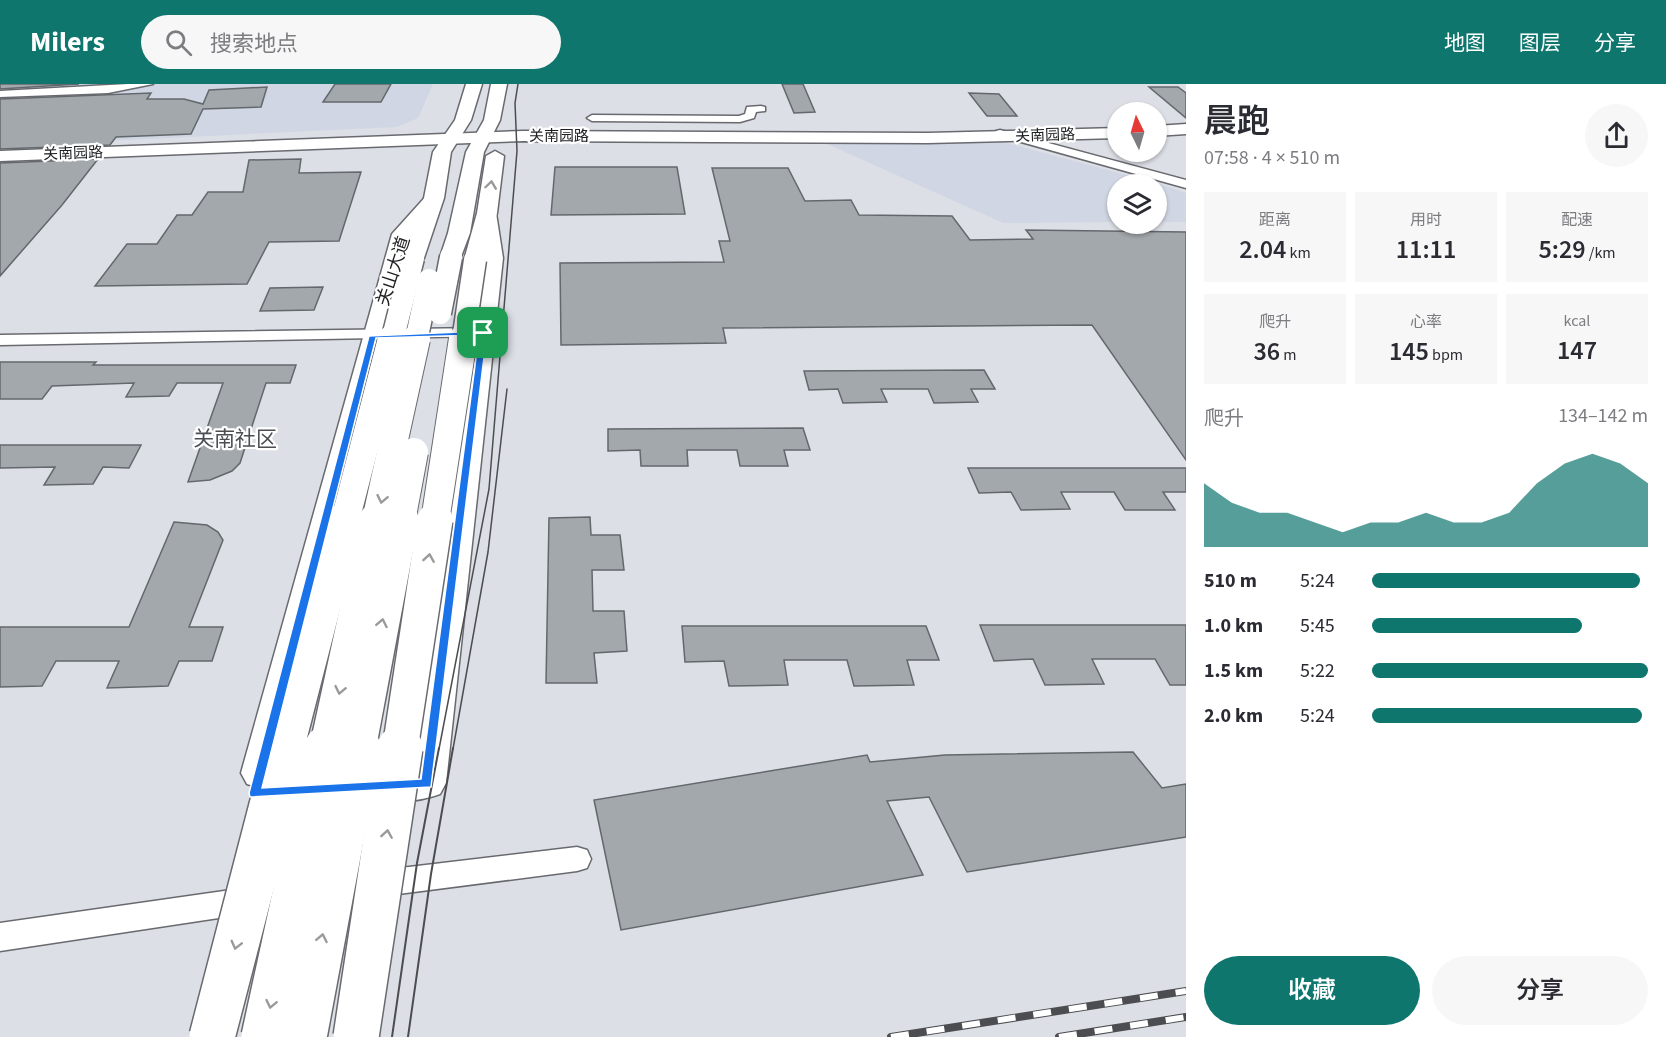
<!DOCTYPE html>
<html lang="zh">
<head>
<meta charset="utf-8">
<style>
  :root { --surface:#fff; --page:#f7f7f7; --text:#2b2b33; --muted:#7c7c81; --accent:#0f766e }
  body { margin:0; font-family:"Source Sans 3","Noto Sans SC",sans-serif; background:var(--page); color:var(--text); height:100vh; display:flex; flex-direction:column; font-size:22px; white-space:nowrap }
  * { box-sizing:border-box; margin:0 }
  p { font-size:20px; color:var(--muted) }
  .icon { flex:none; width:33px; height:33px; fill:none; stroke:currentColor; stroke-width:2; stroke-linecap:round; stroke-linejoin:round }
  .map { position:relative; flex:1; overflow:hidden }
  .sheet { display:flex; flex-direction:column; background:var(--surface); width:480px }
  .sheet>* { flex:none }
  .needle { width:39px; rotate:355deg }
  .controls { position:absolute; left:1107px; top:18px; display:grid; gap:12px }
  .controls a { display:grid; place-items:center; width:60px; height:60px; border-radius:50%; background:var(--surface); box-shadow:0 2px 4px #0004; font-size:30px }
  .pin { position:absolute; display:grid; place-items:center; width:51px; height:51px; color:#fff; margin:-26px; border-radius:12px; box-shadow:0 3px 9px #0006 }
  .round { display:grid; place-items:center; flex:none; width:63px; height:63px; border-radius:32px; background:var(--page) }
  .head { display:flex; align-items:center; justify-content:space-between; height:102px; padding:0 18px }
  h1 { font-size:33px; font-weight:600; line-height:45px }
  .figures { display:grid; grid-template-columns:repeat(3,1fr); gap:9px; height:102px; padding:6px 18px }
  .figures div { display:grid; align-content:center; border-radius:0px; background:var(--page); text-align:center }
  .figures b { font-size:26px; font-weight:600 }
  .figures small { font-size:16px; font-weight:400 }
  .figures p { font-size:16px }
  .chart { height:168px; padding:12px 18px }
  .chart p { display:flex; justify-content:space-between }
  .chart svg { width:100%; height:108px; margin-top:6px; fill:var(--accent); opacity:.7 }
  .action { display:flex; gap:12px; margin-top:auto; padding:12px 18px }
  .action a { flex:1; height:69px; border-radius:36px; background:var(--accent); color:#fff; font-size:24px; font-weight:600; line-height:69px; text-align:center }
  .action a+a { background:var(--page); color:var(--text) }
  ul { padding:0 18px; list-style:none; font-size:20px }
  li { display:grid; grid-template-columns:96px 72px 1fr; align-items:center; height:45px }
  li i { height:15px; border-radius:8px; background:var(--accent) }
  header { display:flex; align-items:center; gap:36px; box-sizing:border-box; height:84px; padding:0 30px; background:var(--accent); color:#fff }
  header strong { font-size:28px }
  nav { display:flex; gap:33px; margin-inline-start:auto; font-size:21px }
  .search { width:420px; height:54px; background:var(--page); display:flex; align-items:center; gap:15px; box-sizing:border-box; padding:0 21px; border-radius:33px; color:var(--muted); font-size:22px }
  main { display:flex; flex:1; min-height:0 }
  .map>svg:first-child { display:block }
  .built { fill:#d0d6e3 }
  .building { fill:#a3a8ac; stroke:#63686c; stroke-width:1.5 }
  .lines { fill:none; stroke-linecap:round; stroke-linejoin:round }
  .street-casing { stroke:#686a6f; stroke-width:3 }
  .secondary-casing { stroke:#686a6f; stroke-width:3 }
  .primary-casing { stroke:#686a6f; stroke-width:3 }
  .street { fill:#fff; fill-rule:evenodd }
  .secondary { fill:#fff; fill-rule:evenodd }
  .primary { fill:#fff; fill-rule:evenodd }
  .tram-far1 { stroke:#4c4d50; stroke-width:1.5 }
  .tram { stroke:#4c4d50; stroke-width:2 }
  .rail-casing { stroke:#4c4d50; stroke-width:8 }
  .rail { stroke:#fff; stroke-width:6; stroke-dasharray:18; stroke-linecap:butt }
  .primary-bridge-far3-casing { stroke:#686a6f; stroke-width:25; stroke-linecap:butt }
  .primary-bridge-far2-casing { stroke:#686a6f; stroke-width:30; stroke-linecap:butt }
  .primary-bridge-far1-casing { stroke:#686a6f; stroke-width:38; stroke-linecap:butt }
  .primary-bridge-casing { stroke:#686a6f; stroke-width:48; stroke-linecap:butt }
  .primary-bridge-far3 { stroke:#fff; stroke-width:22 }
  .primary-bridge-far2 { stroke:#fff; stroke-width:28 }
  .primary-bridge-far1 { stroke:#fff; stroke-width:35 }
  .primary-bridge { stroke:#fff; stroke-width:45 }
  .oneway { stroke:#9a9a9b }
  .route { fill:#1a73e8; stroke:#fff; stroke-width:1.5; fill-rule:evenodd }
  .labels { text-anchor:middle; stroke-width:4.5; stroke-linejoin:round; paint-order:stroke }
  .far-street-label { font-size:15px; fill:#1e1f21; stroke:#fff }
  .street-label { font-size:18px; fill:#1e1f21; stroke:#fff }
  .quarter-label { font-size:21px; fill:#4b4e52; stroke:#fff }
</style>
</head>
<body>
<header>
<strong>Milers</strong>
<div class="search"><svg class="icon" aria-label="search" viewBox="0 0 24 24"><circle cx="10" cy="10" r="6"/><path d="M15 15l6 6"/></svg>搜索地点</div>
<nav><a>地图</a><a>图层</a><a>分享</a></nav>
</header>
<main>
<div class="map">
<svg width="1186" height="953" viewBox="0 0 1186 953">
  <rect width="100%" height="100%" fill="#dcdfe5"/>
  <g class="built">
    <polygon points="0,0 433,0 418,34 396,43 0,62"/>
    <polygon points="823,58 1003,58 1160,100 1186,109 1186,138 1157,138 1156,100 1118,100 1117,138 1003,139"/>
  </g>
  <g class="building">
    <polygon points="0,0 79,0 0,5"/>
    <polygon points="335,0 391,0 381,18 323,18"/>
    <polygon points="782,0 803,0 815,28 794,29"/>
    <polygon points="267,3 261,23 203,25 191,50 116,53 110,61 0,65 0,15 151,9 147,15 184,15 203,20 209,6"/>
    <polygon points="1149,3 1178,3 1186,9 1186,34"/>
    <polygon points="969,9 999,10 1017,32 987,32"/>
    <polygon points="98,75 62,121 0,192 0,79"/>
    <polygon points="301,75 299,89 361,88 339,157 269,158 247,200 95,202 127,160 157,160 177,131 192,131 208,108 243,108 249,76"/>
    <polygon points="555,83 677,83 685,130 551,131"/>
    <polygon points="712,84 788,84 805,117 851,116 859,131 952,132 970,156 1033,155 1026,146 1186,148 1186,376 1092,241 723,244 726,259 561,261 560,179 724,178 719,157 730,157"/>
    <polygon points="323,203 314,226 260,227 270,204"/>
    <polygon points="0,278 96,278 93,281 296,281 290,299 266,299 240,379 232,387 210,396 188,398 223,299 177,299 169,312 126,313 134,299 52,302 42,315 0,315"/>
    <polygon points="984,286 995,305 971,305 978,318 934,319 928,305 881,305 887,318 843,319 838,305 809,306 804,287"/>
    <polygon points="803,344 810,366 784,366 788,382 740,382 737,366 687,366 688,382 641,382 640,366 608,367 608,345"/>
    <polygon points="0,361 141,361 129,384 103,383 93,400 44,401 55,383 0,384"/>
    <polygon points="968,384 1186,384 1186,408 1163,408 1175,426 1125,426 1114,408 1061,408 1070,425 1021,426 1011,408 979,409"/>
    <polygon points="590,433 591,451 620,451 624,486 592,486 593,527 624,527 627,567 594,569 597,599 546,599 549,434"/>
    <polygon points="174,438 207,441 218,448 223,456 189,543 223,543 212,577 179,577 168,602 107,604 119,577 56,577 42,602 0,603 0,543 129,543"/>
    <polygon points="980,541 1186,541 1186,601 1170,601 1155,575 1092,575 1104,600 1045,601 1033,575 994,577"/>
    <polygon points="682,542 926,542 939,576 907,576 914,601 854,602 847,576 784,576 788,601 729,602 724,577 685,578"/>
    <polygon points="1133,668 1162,704 1186,700 1186,753 967,788 929,713 887,717 923,791 621,846 594,716 867,671 870,678 945,671"/>
  </g>
  <g class="lines">
    <defs>
      <g id="street">
        <polygon points="128,0 153,0 108,9 0,13 0,7"/>
        <polygon points="761,22 765,23 765,27 756,28 754,34 740,38 592,37 587,34 592,31 739,32 745,30 747,23"/>
        <polygon points="1000,46 1186,96 1186,104 996,51 996,47"/>
        <polygon points="479,244 485,246 487,249 485,252 0,261 0,251"/>
        <polygon points="577,763 587,766 591,775 587,784 577,787 375,813 365,809 361,800 365,791 375,787"/>
        <polygon points="252,803 262,807 266,816 262,825 252,829 0,867 0,839"/>
      </g>
      <g id="secondary">
        <polygon points="1186,40 1186,50 1156,52 1156,42"/>
        <polygon points="1118,44 1118,54 928,59 523,57 0,77 0,67 523,47 928,49"/>
        <polygon points="434,109 443,114 411,151 279,689 273,700 260,704 247,700 241,689 392,150 428,110"/>
        <path d="M 487,123 L 496,129 L 503,174 L 446,699 L 440,710 C 418,718 387,721 365,713 L 359,702 L 365,691 L 378,686 L 410,684 L 483,174 L 478,129 Z"/>
      </g>
      <g id="primary">
        <polygon points="466,0 482,0 471,36 451,68 444,114 424,174 421,179 405,179 402,174 424,114 433,68 455,36"/>
        <polygon points="491,0 507,0 500,36 484,68 470,149 459,178 443,178 440,173 448,149 466,68 484,36"/>
        <polygon points="495,67 504,72 497,129 486,176 483,181 467,181 464,176 477,129 486,72"/>
      </g>
    </defs>
    <use href="#street" class="street-casing"/>
    <use href="#secondary" class="secondary-casing"/>
    <use href="#primary" class="primary-casing"/>
    <use href="#street" class="street"/>
    <use href="#secondary" class="secondary"/>
    <use href="#primary" class="primary"/>
    <g class="tram-far1">
      <polyline points="439,665 489,405 517,67 515,19 518,0"/>
      <polyline points="453,665 488,468 507,305"/>
    </g>
    <g class="tram">
      <polyline points="392,953 417,779 439,664"/>
      <polyline points="408,953 431,790 453,664"/>
    </g>
    <defs>
      <g id="rail">
        <polyline points="891,953 1186,907"/>
        <polyline points="1059,953 1186,933"/>
      </g>
    </defs>
    <use href="#rail" class="rail-casing"/>
    <use href="#rail" class="rail"/>
    <defs>
      <g id="primary-bridge-far3">
        <polyline points="440,229 451,173"/>
        <polyline points="392,257 413,174"/>
        <polyline points="416,257 429,196"/>
        <polyline points="463,257 475,176"/>
      </g>
      <g id="primary-bridge-far2">
        <polyline points="345,437 392,255"/>
        <polyline points="376,437 416,255"/>
        <polyline points="401,437 414,368"/>
        <polyline points="435,437 463,255"/>
      </g>
      <g id="primary-bridge-far1">
        <polyline points="286,665 345,436"/>
        <polyline points="327,665 377,436"/>
        <polyline points="358,665 401,436"/>
        <polyline points="400,665 435,436"/>
      </g>
      <g id="primary-bridge">
        <polyline points="212,953 287,664"/>
        <polyline points="264,953 327,664"/>
        <polyline points="304,953 358,664"/>
        <polyline points="356,953 400,664"/>
      </g>
    </defs>
    <use href="#primary-bridge-far3" class="primary-bridge-far3-casing"/>
    <use href="#primary-bridge-far2" class="primary-bridge-far2-casing"/>
    <use href="#primary-bridge-far1" class="primary-bridge-far1-casing"/>
    <use href="#primary-bridge" class="primary-bridge-casing"/>
    <use href="#primary-bridge-far3" class="primary-bridge-far3"/>
    <use href="#primary-bridge-far2" class="primary-bridge-far2"/>
    <use href="#primary-bridge-far1" class="primary-bridge-far1"/>
    <use href="#primary-bridge" class="primary-bridge"/>
  </g>
  <defs><path id="oneway-chevron" d="M-2-3.5L2.5 0L-2 3.5" fill="none" stroke-width="1.6" stroke-linecap="round" stroke-linejoin="round" transform="scale(1.5)"/></defs>
  <g class="oneway">
    <use href="#oneway-chevron" transform="translate(491 101) rotate(-82)"/>
    <use href="#oneway-chevron" transform="translate(382 415) rotate(102)"/>
    <use href="#oneway-chevron" transform="translate(429 474) rotate(-81)"/>
    <use href="#oneway-chevron" transform="translate(382 539) rotate(-79)"/>
    <use href="#oneway-chevron" transform="translate(340 606) rotate(102)"/>
    <use href="#oneway-chevron" transform="translate(387 750) rotate(-81)"/>
    <use href="#oneway-chevron" transform="translate(322 854) rotate(-79)"/>
    <use href="#oneway-chevron" transform="translate(236 861) rotate(104)"/>
    <use href="#oneway-chevron" transform="translate(271 920) rotate(102)"/>
  </g>
  <path class="route" d="M 483,247 L 487,249 L 431,703 L 250,713 L 249,709 L 369,252 ZM 479,251 L 421,695 L 262,704 L 376,254 Z"/>
  <g class="labels">
    <g class="far-street-label">
      <text transform="translate(1045 51) rotate(-2)" y="5">关南园路</text>
      <text x="559" y="57">关南园路</text>
      <text transform="translate(73 69) rotate(-2)" y="5">关南园路</text>
    </g>
    <g class="street-label">
      <text transform="translate(393 187) rotate(-72)" y="6">关山大道</text>
    </g>
    <g class="quarter-label">
      <text x="235" y="362">关南社区</text>
    </g>
  </g>
</svg>
<div class="controls">
<a><svg class="needle" viewBox="-14 -14 28 28"><path d="M0-13l5 13h-10z" fill="#e53935"/><path d="M0 13l5-13h-10z" fill="#7c7c81"/></svg></a>
<a><svg class="icon" aria-label="layers" viewBox="0 0 24 24"><path d="M12 4l9 5-9 5-9-5zM3 14l9 5 9-5"/></svg></a>
</div>
<div class="pin" style="left:483px;top:249px;background:#1e9e55"><svg class="icon" aria-label="arrive" viewBox="0 0 24 24"><path d="M6 21V4h12l-3 4 3 4H6"/></svg></div>
</div>
<section class="sheet">
<div class="head"><div><h1>晨跑</h1><p>07:58 · 4 × 510 m</p></div><a class="round"><svg class="icon" aria-label="share" viewBox="0 0 24 24"><path d="M12 15V3M7 8l5-5 5 5M5 13v7h14v-7"/></svg></a></div>
<div class="figures">
<div><p>距离</p><b>2.04<small> km</small></b></div>
<div><p>用时</p><b>11:11</b></div>
<div><p>配速</p><b>5:29<small> /km</small></b></div>
</div>
<div class="figures">
<div><p>爬升</p><b>36<small> m</small></b></div>
<div><p>心率</p><b>145<small> bpm</small></b></div>
<div><p>kcal</p><b>147</b></div>
</div>
<div class="chart"><p><span>爬升</span>134–142 m</p>
<svg viewBox="0 0 160 44" preserveAspectRatio="none"><path d="M0 44V18L10 26L20 30L30 30L40 34L50 38L60 34L70 34L80 30L90 34L100 34L110 30L120 18L130 10L140 6L150 10L160 18V44z"/></svg>
</div>
<ul>
<li><b>510 m</b>5:24<i style="width:97%"></i></li>
<li><b>1.0 km</b>5:45<i style="width:76%"></i></li>
<li><b>1.5 km</b>5:22<i style="width:100%"></i></li>
<li><b>2.0 km</b>5:24<i style="width:98%"></i></li>
</ul>
<div class="action"><a>收藏</a><a>分享</a></div>
</section>
</main>
</body>
</html>
